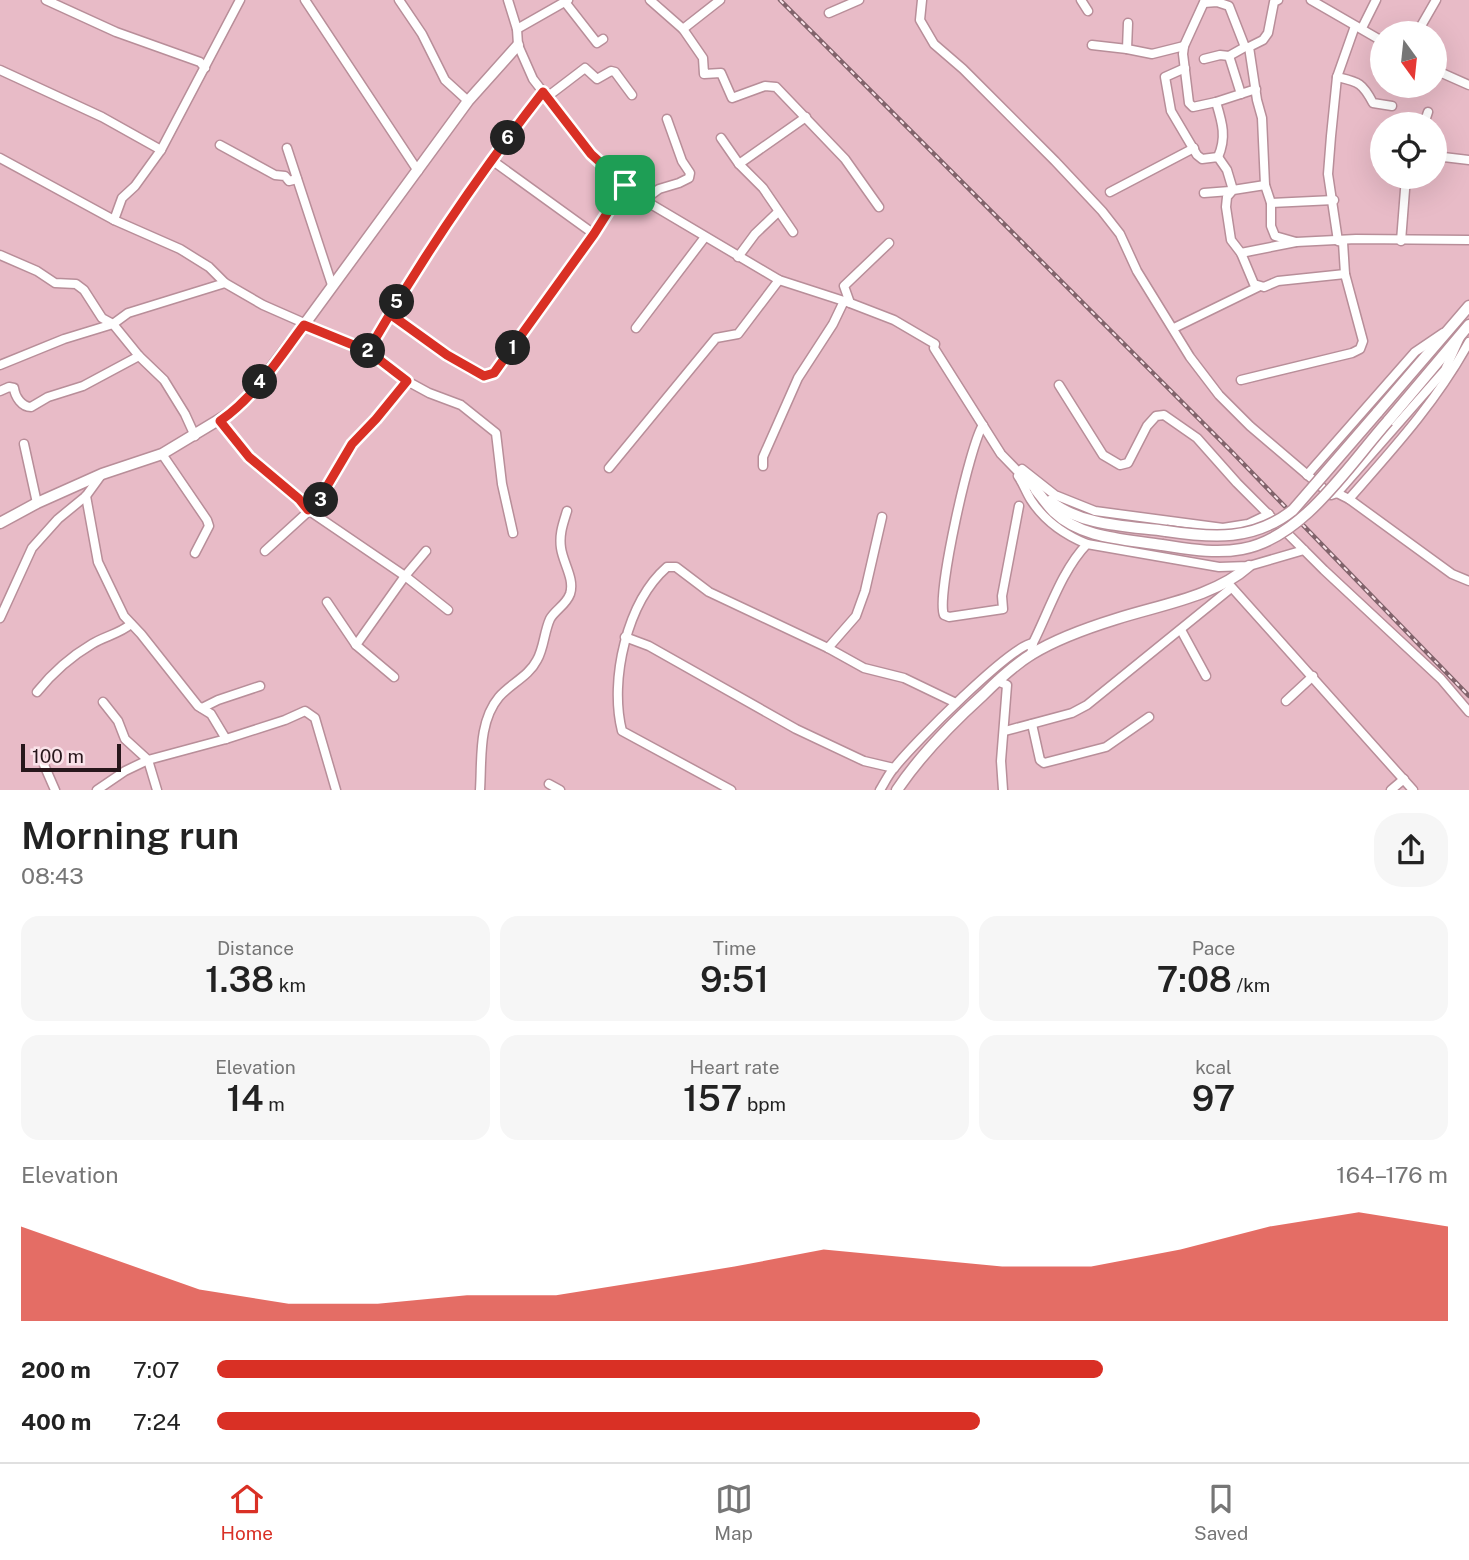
<!DOCTYPE html>
<html lang="en">
<head>
<meta charset="utf-8">
<style>
  :root { --surface:#fff; --page:#f6f6f6; --text:#222; --muted:#767676; --line:#e0e0e0; --accent:#d93025 }
  body { margin:0; font-family:"Public Sans",sans-serif; background:var(--page); color:var(--text); height:100vh; display:flex; flex-direction:column; font-size:26px; white-space:nowrap }
  * { box-sizing:border-box; margin:0 }
  p { font-size:23px; color:var(--muted) }
  .icon { flex:none; width:38px; height:38px; fill:none; stroke:currentColor; stroke-width:2; stroke-linecap:round; stroke-linejoin:round }
  .map { position:relative; height:790px; overflow:hidden }
  .drawer { display:flex; flex-direction:column; background:var(--surface); flex:1 }
  .drawer>* { flex:none }
  .needle { width:46px; rotate:165deg }
  .controls { position:absolute; left:1370px; top:21px; display:grid; gap:14px }
  .controls a { display:grid; place-items:center; width:77px; height:77px; border-radius:50%; background:var(--surface); box-shadow:0 7px 28px #0002; font-size:35px }
  .scale { position:absolute; left:21px; bottom:18px; width:100px; box-sizing:border-box; padding-left:7px; border:4px solid #27171b; border-top:0; font-size:19px; line-height:24px; white-space:nowrap; color:#27171b; -webkit-text-stroke:5px #fae3e9; paint-order:stroke }
  .pin { position:absolute; display:grid; place-items:center; width:60px; height:60px; color:#fff; margin:-30px; border-radius:14px; box-shadow:0 4px 10px #0006 }
  .km { position:absolute; width:35px; height:35px; margin:-18px; border-radius:50%; background:#222; color:#fff; font-size:19px; line-height:35px; text-align:center }
  .round { display:grid; place-items:center; flex:none; width:74px; height:74px; border-radius:28px; background:var(--page) }
  .head { display:flex; align-items:center; justify-content:space-between; height:119px; padding:0 21px }
  h1 { font-size:38px; font-weight:600; line-height:52px }
  .figures { display:grid; grid-template-columns:repeat(3,1fr); gap:10px; height:119px; padding:7px 21px }
  .figures div { display:grid; align-content:center; border-radius:18px; background:var(--page); text-align:center }
  .figures b { font-size:35px; font-weight:600 }
  .figures small { font-size:19px; font-weight:400 }
  .figures p { font-size:19px }
  .chart { height:196px; padding:14px 21px }
  .chart p { display:flex; justify-content:space-between }
  .chart svg { width:100%; height:126px; margin-top:7px; fill:var(--accent); opacity:.7 }
  ul { padding:0 21px; list-style:none; font-size:23px }
  li { display:grid; grid-template-columns:112px 84px 1fr; align-items:center; height:52px }
  li i { height:18px; border-radius:9px; background:var(--accent) }
  .tab-bar { display:flex; justify-content:space-around; align-items:center; height:98px; border-top:2px solid var(--line); background:var(--surface); font-size:19px; color:var(--muted) }
  .tab-bar a { display:grid; justify-items:center; gap:4px }
  .tab-bar .active { color:var(--accent) }
  .map>svg:first-child { display:block }
  .lines { fill:none; stroke-linecap:round; stroke-linejoin:round }
  .minor-casing { stroke:#b88e99; stroke-width:11 }
  .major-casing { stroke:#b88e99; stroke-width:13 }
  .minor { stroke:#fff; stroke-width:8 }
  .major { stroke:#fff; stroke-width:10 }
  .rail-casing { stroke:#81636b; stroke-width:4.5 }
  .rail { stroke:#fae3e9; stroke-width:2; stroke-dasharray:5; stroke-linecap:butt }
  .major-bridge-casing { stroke:#b88e99; stroke-width:13; stroke-linecap:butt }
  .major-bridge { stroke:#fff; stroke-width:10 }
  .route-casing { stroke:#fff; stroke-width:14 }
  .route { stroke:#d93025; stroke-width:9 }
</style>
</head>
<body>
<div class="map">
<svg width="1469" height="790" viewBox="0 0 1469 790">
  <rect width="100%" height="100%" fill="#e8bbc7"/>
  <g class="lines">
    <defs>
      <g id="minor">
        <polyline points="46,0 116,32 200,62 205,68"/>
        <polyline points="305,0 418,171"/>
        <polyline points="399,0 422,34 445,80 468,101"/>
        <polyline points="508,0 517,29 518,45 533,79 591,154 625,185 644,200 779,280 850,303 894,320 935,344 934,348 1001,454 1036,490"/>
        <polyline points="650,0 683,29 703,58 704,74 721,73 732,98 765,86 776,87 845,159 879,207"/>
        <polyline points="922,0 920,20 934,44 963,69 1055,161 1102,211 1120,234 1137,271 1190,357 1219,395 1250,426 1331,495 1337,493 1349,499 1452,574 1469,581"/>
        <polyline points="1081,0 1088,11"/>
        <polyline points="1205,0 1184,46 1183,54 1189,103 1193,107 1216,102 1256,89"/>
        <polyline points="1278,0 1274,2 1268,33 1263,40 1249,47 1257,100 1262,118 1265,185 1271,203 1271,226 1275,236 1296,242"/>
        <polyline points="1311,0 1382,41"/>
        <polyline points="565,2 597,43 603,39"/>
        <polyline points="1204,3 1217,2 1229,6 1245,47 1249,47"/>
        <polyline points="829,13 859,0"/>
        <polyline points="1128,23 1127,49 1152,54 1184,46"/>
        <polyline points="1362,28 1376,0"/>
        <polyline points="517,29 568,0"/>
        <polyline points="683,29 720,0"/>
        <polyline points="1417,33 1436,0"/>
        <polyline points="1092,45 1127,49"/>
        <polyline points="1204,59 1220,55 1229,56"/>
        <polyline points="1185,68 1165,77 1171,111 1197,155 1202,159 1218,157 1227,170 1233,190"/>
        <polyline points="0,70 102,117 161,150"/>
        <polyline points="1435,70 1469,85"/>
        <path d="M 1337,77 C 1358,82 1362,82 1373,103 L 1392,106"/>
        <polyline points="1241,94 1229,56 1245,47"/>
        <polyline points="547,97 585,68 597,79 611,71 615,72 632,95"/>
        <path d="M 1216,102 C 1222,122 1227,137 1218,157"/>
        <polyline points="1424,124 1428,112"/>
        <polyline points="721,138 739,164 763,188 793,232"/>
        <polyline points="220,145 275,175 285,176 289,181 297,179"/>
        <polyline points="287,148 332,285"/>
        <polyline points="1435,156 1469,160"/>
        <polyline points="0,158 114,220 180,249 209,267 225,283 263,305 304,323"/>
        <polyline points="493,161 594,234"/>
        <polyline points="739,164 806,117"/>
        <polyline points="1265,185 1233,190 1227,197 1226,207 1231,240 1241,253 1254,284 1264,287 1278,281 1345,274"/>
        <polyline points="1110,192 1194,148"/>
        <polyline points="1204,193 1230,191"/>
        <polyline points="644,200 659,189 679,183 689,178 690,173 682,161 667,119"/>
        <polyline points="1271,203 1334,200"/>
        <polyline points="114,220 122,198 135,186 161,150 240,0"/>
        <polyline points="1401,241 1406,177"/>
        <polyline points="1241,253 1296,242 1356,239 1469,240"/>
        <polyline points="0,255 37,271 55,283 76,284 84,290 102,318 113,324 139,356 164,380 185,414 195,436"/>
        <polyline points="738,257 755,234 778,212"/>
        <polyline points="850,303 844,286 889,243"/>
        <polyline points="390,314 447,355 484,376 494,373 594,234 625,185"/>
        <polyline points="304,325 368,351 407,381 429,393 461,405 496,433 502,484 513,533"/>
        <polyline points="636,328 705,237"/>
        <polyline points="1174,328 1258,287"/>
        <polyline points="368,351 444,229 543,92"/>
        <polyline points="0,365 64,339 113,324 128,313 225,283"/>
        <polyline points="1241,380 1352,353 1360,349 1363,341 1345,274 1343,242 1338,241 1328,174 1331,136 1337,77 1355,26"/>
        <polyline points="1059,385 1103,455 1120,465 1128,463 1147,426 1156,416 1164,415 1197,438 1237,483 1324,570 1441,679 1469,712"/>
        <path d="M 0,391 L 9,387 L 14,388 C 15,397 22,407 31,407 L 48,397 L 83,386 L 139,356"/>
        <polyline points="220,421 249,457 299,499 308,510 405,576 448,610"/>
        <path d="M 983,425 C 970,444 936,596 944,615 L 949,617 L 1003,609 L 1002,596 L 1019,506"/>
        <polyline points="24,444 37,503"/>
        <polyline points="162,454 207,520 209,526 195,553"/>
        <polyline points="763,466 763,457 798,378 833,324 844,301"/>
        <polyline points="609,468 716,338 738,334 779,280"/>
        <polyline points="1022,469 1055,495 1095,511 1223,528 1248,524 1269,514"/>
        <polyline points="1307,475 1415,352 1443,333"/>
        <path d="M 1018,476 C 1023,483 1026,492 1031,500 C 1044,520 1065,535 1087,544 L 1219,567 L 1249,566 L 1304,550"/>
        <polyline points="1337,493 1445,370 1460,337"/>
        <polyline points="86,496 98,562 124,616 141,634 198,706 211,714 226,739"/>
        <path d="M 1349,499 C 1393,449 1437,401 1469,342"/>
        <polyline points="265,551 322,499 352,444 376,419 407,381"/>
        <polyline points="1227,582 1413,790"/>
        <polyline points="327,602 356,645 394,677"/>
        <polyline points="0,618 32,548 58,519 86,496 102,474"/>
        <polyline points="1181,630 1206,676"/>
        <polyline points="625,637 649,646 796,729 864,761 894,768"/>
        <path d="M 1033,643 C 1049,611 1062,570 1087,544"/>
        <polyline points="356,645 405,576 426,551"/>
        <polyline points="828,648 856,616 865,591 882,517"/>
        <polyline points="997,681 1007,685 1001,761 1003,790"/>
        <path d="M 37,692 C 53,672 70,657 92,644 C 105,636 119,634 131,624"/>
        <polyline points="1286,701 1313,676"/>
        <polyline points="103,702 118,721 125,739 148,760 157,790"/>
        <polyline points="202,708 218,700 260,686"/>
        <polyline points="1032,724 1040,760 1044,763 1106,747 1149,717"/>
        <polyline points="1005,731 1072,713 1087,705 1230,589"/>
        <polyline points="41,758 55,790"/>
        <polyline points="549,784 560,790"/>
        <polyline points="97,790 125,771 148,760 226,739 285,720 305,711 315,718 336,790"/>
        <path d="M 480,790 C 482,760 478,722 499,697 C 510,684 529,676 537,660 C 544,648 544,632 550,619 C 555,610 566,605 570,594 C 575,579 563,563 561,548 C 559,534 563,524 567,511"/>
        <path d="M 731,790 L 622,731 C 609,680 627,602 667,567 L 676,567 L 709,592 L 828,648 L 864,668 L 904,678 L 956,703"/>
        <path d="M 880,790 C 885,782 889,773 895,767 C 912,745 1011,645 1033,643 L 1031,655"/>
        <polyline points="1391,790 1404,779"/>
      </g>
      <g id="major">
        <polyline points="1377,413 1469,306"/>
        <polyline points="1388,421 1469,325"/>
        <path d="M 1036,490 C 1042,497 1047,505 1054,512 C 1082,539 1126,539 1162,545"/>
        <path d="M 1050,501 C 1081,526 1128,526 1166,531"/>
        <polyline points="0,523 37,503 102,474 162,454 235,410 252,393 304,325 468,101 518,45"/>
        <path d="M 897,790 C 921,754 951,724 983,695 C 998,680 1014,665 1032,654 C 1058,638 1087,628 1116,619 C 1159,605 1214,597 1249,566"/>
      </g>
    </defs>
    <use href="#minor" class="minor-casing"/>
    <use href="#major" class="major-casing"/>
    <use href="#minor" class="minor"/>
    <use href="#major" class="major"/>
    <defs>
      <polyline id="rail" points="780,0 1232,452 1469,696"/>
    </defs>
    <use href="#rail" class="rail-casing"/>
    <use href="#rail" class="rail"/>
    <defs>
      <g id="major-bridge">
        <path d="M 1166,531 C 1213,538 1254,541 1293,510 L 1377,413"/>
        <path d="M 1162,545 C 1189,549 1215,554 1242,549 C 1303,538 1348,466 1388,421"/>
      </g>
    </defs>
    <use href="#major-bridge" class="major-bridge-casing"/>
    <use href="#major-bridge" class="major-bridge"/>
  </g>
  <g class="lines">
    <defs>
      <path id="route" d="M 625,185 L 594,234 L 494,373 L 484,376 L 447,355 L 390,314 L 368,351 L 407,381 L 376,419 L 352,444 L 326,488 L 327,492 L 308,510 L 299,499 L 249,457 L 220,421 C 255,397 279,358 304,325 L 368,351 C 420,261 479,174 543,92 L 591,154 L 625,185"/>
    </defs>
    <use href="#route" class="route-casing"/>
    <use href="#route" class="route"/>
  </g>
</svg>
<div class="controls">
<a><svg class="needle" viewBox="-14 -14 28 28"><path d="M0-13l5 13h-10z" fill="#e53935"/><path d="M0 13l5-13h-10z" fill="#767676"/></svg></a>
<a><svg class="icon" aria-label="locate" viewBox="0 0 24 24"><circle cx="12" cy="12" r="6"/><path d="M12 2v4M12 18v4M2 12h4M18 12h4"/></svg></a>
</div>
<div class="scale">100 m</div>
<div class="pin" style="left:625px;top:185px;background:#1e9e55"><svg class="icon" aria-label="arrive" viewBox="0 0 24 24"><path d="M6 21V4h12l-3 4 3 4H6"/></svg></div>
<b class="km" style="left:513px;top:348px">1</b>
<b class="km" style="left:368px;top:351px">2</b>
<b class="km" style="left:321px;top:500px">3</b>
<b class="km" style="left:260px;top:382px">4</b>
<b class="km" style="left:397px;top:302px">5</b>
<b class="km" style="left:508px;top:138px">6</b>
</div>
<section class="drawer">
<div class="head"><div><h1>Morning run</h1><p>08:43</p></div><a class="round"><svg class="icon" aria-label="share" viewBox="0 0 24 24"><path d="M12 15V3M7 8l5-5 5 5M5 13v7h14v-7"/></svg></a></div>
<div class="figures">
<div><p>Distance</p><b>1.38<small> km</small></b></div>
<div><p>Time</p><b>9:51</b></div>
<div><p>Pace</p><b>7:08<small> /km</small></b></div>
</div>
<div class="figures">
<div><p>Elevation</p><b>14<small> m</small></b></div>
<div><p>Heart rate</p><b>157<small> bpm</small></b></div>
<div><p>kcal</p><b>97</b></div>
</div>
<div class="chart"><p><span>Elevation</span>164–176 m</p>
<svg viewBox="0 0 160 44" preserveAspectRatio="none"><path d="M0 44V11L10 22L20 33L30 38L40 38L50 35L60 35L70 30L80 25L90 19L100 22L110 25L120 25L130 19L140 11L150 6L160 11V44z"/></svg>
</div>
<ul>
<li><b>200 m</b>7:07<i style="width:72%"></i></li>
<li><b>400 m</b>7:24<i style="width:62%"></i></li>
</ul>
</section>
<nav class="tab-bar">
<a class="active"><svg class="icon" aria-label="home" viewBox="0 0 24 24"><path d="M3 11l9-7 9 7M6 9v11h12V9"/></svg>Home</a>
<a><svg class="icon" aria-label="map" viewBox="0 0 24 24"><path d="M3 6l6-2 6 2 6-2v14l-6 2-6-2-6 2zM9 4v14M15 6v14"/></svg>Map</a>
<a><svg class="icon" aria-label="saved" viewBox="0 0 24 24"><path d="M7 4h10v16l-5-4-5 4z"/></svg>Saved</a>
</nav>
</body>
</html>
